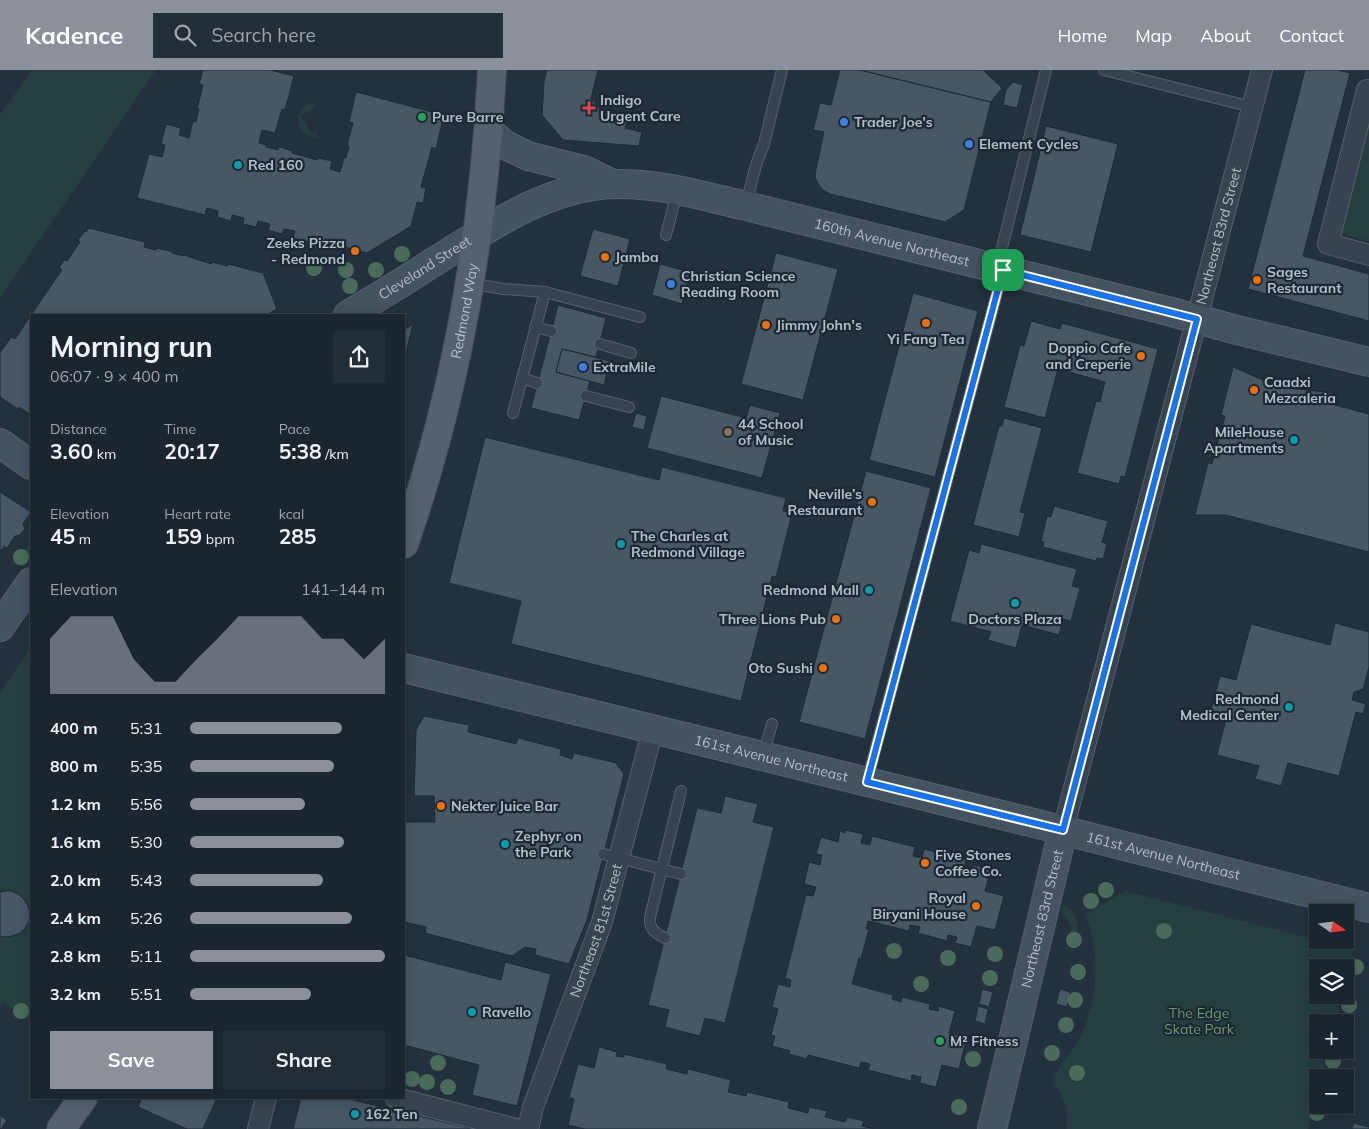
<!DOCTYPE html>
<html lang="en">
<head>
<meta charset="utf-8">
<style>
  :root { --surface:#1a252e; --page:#232d36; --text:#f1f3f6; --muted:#9fa5aa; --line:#38424a; --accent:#8c9099 }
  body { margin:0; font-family:Mulish,sans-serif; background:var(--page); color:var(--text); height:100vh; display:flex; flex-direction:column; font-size:19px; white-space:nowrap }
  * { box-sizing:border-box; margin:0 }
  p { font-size:16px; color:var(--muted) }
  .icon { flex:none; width:28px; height:28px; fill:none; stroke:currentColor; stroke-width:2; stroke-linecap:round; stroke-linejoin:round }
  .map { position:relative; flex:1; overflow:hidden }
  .panel { position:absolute; left:30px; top:244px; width:375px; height:785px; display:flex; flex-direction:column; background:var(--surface); border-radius:0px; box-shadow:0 2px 12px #0003,0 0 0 1px var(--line) }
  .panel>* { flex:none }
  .needle { width:32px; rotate:104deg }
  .controls { position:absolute; left:1309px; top:834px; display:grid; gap:10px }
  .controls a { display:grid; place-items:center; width:45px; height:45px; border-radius:0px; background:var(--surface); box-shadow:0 2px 12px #0003,0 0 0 1px var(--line); font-size:25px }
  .pin { position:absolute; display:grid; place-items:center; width:42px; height:42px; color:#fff; margin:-21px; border-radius:10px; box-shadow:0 2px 8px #0006 }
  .round { display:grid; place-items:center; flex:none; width:52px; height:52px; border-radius:0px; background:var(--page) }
  .summary { display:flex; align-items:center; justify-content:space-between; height:85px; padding:0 20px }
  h1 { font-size:28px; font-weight:700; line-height:38px }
  .figures { display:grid; grid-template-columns:repeat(3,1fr); gap:8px; height:85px; padding:5px 20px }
  .figures div { display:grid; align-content:center }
  .figures b { font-size:21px; font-weight:700 }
  .figures small { font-size:14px; font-weight:400 }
  .figures p { font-size:14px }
  .chart { height:140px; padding:10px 20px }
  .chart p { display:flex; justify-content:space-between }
  .chart svg { width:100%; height:90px; margin-top:5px; fill:var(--accent); opacity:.7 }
  .action { display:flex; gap:10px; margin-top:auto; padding:10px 20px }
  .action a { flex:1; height:58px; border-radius:0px; background:var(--accent); color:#fff; font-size:20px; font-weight:700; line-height:58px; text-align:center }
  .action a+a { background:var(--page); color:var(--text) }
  ul { padding:0 20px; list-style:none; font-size:16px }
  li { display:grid; grid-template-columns:80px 60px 1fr; align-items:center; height:38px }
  li i { height:12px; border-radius:6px; background:var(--accent) }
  header { display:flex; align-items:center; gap:30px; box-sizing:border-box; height:70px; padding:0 25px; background:var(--accent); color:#fff }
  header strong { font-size:24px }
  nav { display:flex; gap:28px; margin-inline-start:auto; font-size:18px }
  .search { width:350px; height:45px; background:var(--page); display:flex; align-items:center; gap:12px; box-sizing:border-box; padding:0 18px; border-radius:0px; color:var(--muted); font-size:19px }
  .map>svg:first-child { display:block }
  .green { fill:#253f3f }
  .building { fill:#475765; stroke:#1e2a35 }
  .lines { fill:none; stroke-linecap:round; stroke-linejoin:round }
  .lane-casing { stroke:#55616c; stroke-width:12 }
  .street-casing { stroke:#55616c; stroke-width:22 }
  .secondary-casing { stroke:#55616c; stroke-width:30 }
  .primary-casing { stroke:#404c57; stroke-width:30 }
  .lane { stroke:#37434e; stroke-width:10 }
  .street { stroke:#37434e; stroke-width:20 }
  .secondary { stroke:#455261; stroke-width:28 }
  .primary { stroke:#55626e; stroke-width:28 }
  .tree { fill:#4a6b5a }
  .route-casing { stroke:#fff; stroke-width:10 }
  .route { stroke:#1a73e8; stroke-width:6 }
  .health-dot { fill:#e0444e; stroke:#1c2833; stroke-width:2 }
  .leisure-dot { fill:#2e9e5b; stroke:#1c2833; stroke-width:2 }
  .shop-dot { fill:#3f7fe0; stroke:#1c2833; stroke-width:2 }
  .culture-dot { fill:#0f9aa8; stroke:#1c2833; stroke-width:2 }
  .food-dot { fill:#e8710a; stroke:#1c2833; stroke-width:2 }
  .education-dot { fill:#8d6e63; stroke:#1c2833; stroke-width:2 }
  .labels { text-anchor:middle; stroke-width:4.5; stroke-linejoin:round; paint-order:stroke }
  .poi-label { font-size:14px; font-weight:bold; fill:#b3bec9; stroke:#1c2833; text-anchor:start }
  .street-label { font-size:14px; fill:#b3bec9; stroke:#1c2833 }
  .park-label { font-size:14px; fill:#699b71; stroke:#1c2833 }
</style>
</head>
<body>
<header>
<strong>Kadence</strong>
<div class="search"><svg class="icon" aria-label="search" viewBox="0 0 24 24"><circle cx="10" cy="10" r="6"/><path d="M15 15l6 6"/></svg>Search here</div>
<nav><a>Home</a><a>Map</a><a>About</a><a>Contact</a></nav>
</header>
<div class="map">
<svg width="1369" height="1059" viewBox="0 0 1369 1059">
  <rect width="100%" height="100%" fill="#23313e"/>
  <g class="green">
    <polygon points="32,0 156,0 0,228 0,45"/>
    <path d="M 309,33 L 315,33 L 314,38 L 301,46 L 312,64 L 316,62 L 318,68 C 297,68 291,44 309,33 Z"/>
    <polygon points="1369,45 1369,171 1339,163"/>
    <polygon points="31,473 31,484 25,495 23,496 14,494 12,492 14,487"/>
    <polygon points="31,576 31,951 4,933 0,938 0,623"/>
    <path d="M 1125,821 L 1353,879 L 1345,912 L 1345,898 L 1318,898 L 1318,925 L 1342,925 L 1335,952 L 1318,952 L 1318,980 L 1328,980 L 1321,1007 L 1318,1008 L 1317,1020 L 1308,1059 L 1067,1059 C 1068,1049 1067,1039 1063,1029 C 1060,1021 1054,1018 1055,1008 C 1056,998 1070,984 1075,976 C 1094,945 1100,902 1092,867 C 1091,860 1088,852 1086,845 Z"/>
    <path d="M 1063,834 C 1079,844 1080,856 1076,873 L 1069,872 L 1071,855 L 1062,842 Z"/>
  </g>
  <g class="building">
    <polygon points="203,0 270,0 294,6 285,40 282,39 275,63 262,60 259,73 266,75 266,77 278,80 279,77 293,81 292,83 317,90 318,88 332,91 330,99 340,102 344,88 346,88 349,76 347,75 353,53 349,52 356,22 444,45 436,79 432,77 421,117 426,118 423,133 417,132 411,156 367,183 322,171 321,175 293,168 295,161 284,159 282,164 268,160 270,154 258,151 256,157 243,154 244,148 232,145 231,151 217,147 218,141 207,138 205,145 137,128 149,84 162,87 165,75 161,74 166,54 181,58 179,65 189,68 193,51 196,52 199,39 197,39 203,15 199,14"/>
    <polygon points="547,0 598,0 591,28 603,43 628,49 625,58 642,62 639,76 563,70 542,45 544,11"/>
    <polygon points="840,0 860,0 991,32 964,140 945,152 830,124 823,120 818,114 815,107 816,99 824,62 813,60 820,33 831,35"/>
    <polygon points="860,0 983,0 1002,18 991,32"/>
    <polygon points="1305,0 1338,0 1350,3 1303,186 1369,204 1369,251 1248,219"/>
    <polygon points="1013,12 1023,15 1017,38 1003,35 1006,20"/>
    <polygon points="1046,56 1118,74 1091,182 1020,165"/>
    <polygon points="89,158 145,172 144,177 156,180 157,178 173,182 172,183 184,186 184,185 211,194 212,192 227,196 228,194 263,203 277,239 266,245 31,245 62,200 59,198 64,190 67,191 80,172 78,170 85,161 86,162"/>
    <polygon points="593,159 630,169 618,216 580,206"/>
    <polygon points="776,183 838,199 803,330 741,314"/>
    <polygon points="660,194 690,202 682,234 652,225"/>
    <polygon points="913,223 978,241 935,407 869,390"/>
    <polygon points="558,235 606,248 596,287 562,279 556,302 590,311 579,350 531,338"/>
    <polygon points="31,245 31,345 19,337 18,339 0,327 0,283 11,267 15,269"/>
    <polygon points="1031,251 1060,259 1062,253 1158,279 1125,407 1121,406 1119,414 1077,403 1096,331 1100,332 1105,312 1058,299 1045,348 1004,337 1020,275 1024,276"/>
    <polygon points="413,254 404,291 404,260"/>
    <polygon points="562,279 610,291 604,315 556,302"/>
    <polygon points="1233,297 1279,317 1334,323 1331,334 1369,344 1369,482 1226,445 1195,445 1208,393 1212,394 1225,346 1221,345"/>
    <polygon points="661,326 746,348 750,335 780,343 762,408 647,378"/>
    <polygon points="636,343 647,346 644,360 632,357"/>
    <polygon points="1004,348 1042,358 1020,442 1025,443 1019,467 973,455 999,356 1002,356"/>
    <polygon points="485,367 659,410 662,397 786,428 783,441 792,443 776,507 772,506 741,631 511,574 521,531 449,513"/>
    <polygon points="866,401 931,418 865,669 799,652"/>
    <polygon points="0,422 31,442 23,454 25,459 20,465 15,466 7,478 4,476 0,482"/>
    <polygon points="1054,436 1108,451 1102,472 1107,474 1103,489 1097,488 1096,491 1043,477 1044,472 1041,471 1047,446 1051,447"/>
    <polygon points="981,474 1077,499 1072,516 1080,518 1071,551 1063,549 1059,565 1022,555 1016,578 988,570 991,562 950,551 969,480 979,483"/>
    <polygon points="1335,553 1369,562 1369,597 1363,619 1354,622 1352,630 1366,634 1363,644 1356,642 1339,706 1288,693 1281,716 1255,709 1259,696 1217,685 1227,645 1211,640 1220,606 1236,610 1251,554 1330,575"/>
    <polygon points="424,646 469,655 468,662 516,674 518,668 561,679 560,685 572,689 574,683 616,693 624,704 587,850 569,894 535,885 536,879 525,877 512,886 425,863 426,857 404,852 404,752 435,752 434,726 414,726 416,660"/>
    <polygon points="725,726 758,734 753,752 774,757 725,953 705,948 700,966 665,957 669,940 648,935 697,738 721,743"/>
    <polygon points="845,760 863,764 861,773 870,775 872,766 915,777 913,786 922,788 924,779 966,790 964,799 973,801 974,795 991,799 985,821 1004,826 995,860 977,856 971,877 955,873 957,867 948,865 947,871 918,863 920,857 910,855 909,861 868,851 866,859 869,859 861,889 859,888 852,914 893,925 892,929 901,932 902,927 930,934 929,939 938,941 939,936 955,941 949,963 967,967 959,999 942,995 936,1017 920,1013 921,1007 912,1005 911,1011 868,1000 870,994 861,992 859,998 808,985 807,989 789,984 790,981 772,976 775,966 771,965 778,939 772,937 778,914 790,917 791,910 785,908 806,825 813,826 816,817 804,814 809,792 820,795 822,785 816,784 821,767 838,772 840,761 845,763"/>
    <polygon points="5,821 11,821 18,824 24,829 28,836 30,843 29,851 25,858 20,863 12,866 5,867 0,866 0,822"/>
    <polygon points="404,885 501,910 505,892 551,904 517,1036 472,1025 479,995 404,975"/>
    <polygon points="982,919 993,922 989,937 979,934"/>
    <polygon points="1060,919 1070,922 1067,937 1056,934"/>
    <polygon points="978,936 988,939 985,954 975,951"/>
    <polygon points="599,977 617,982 616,986 624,987 624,984 667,994 666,999 687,1004 688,999 731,1010 728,1022 746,1026 747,1022 789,1032 788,1038 808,1043 809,1037 827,1041 825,1047 845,1052 847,1047 864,1051 862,1056 874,1059 585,1059 568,1055 574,1029 569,1027 578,994 594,998"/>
    <polygon points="142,1028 217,1028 203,1059 187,1059 138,1037"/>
    <polygon points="301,1028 320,1028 330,1030 331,1028 345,1028 473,1059 293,1059"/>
    <polygon points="0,1041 1,1046 7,1050 1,1059 0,1059"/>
    <polygon points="1354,1053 1368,1057 1369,1055 1369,1059 1352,1059"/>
  </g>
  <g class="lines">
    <defs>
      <g id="lane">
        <polyline points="1104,0 1252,37"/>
        <polyline points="746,134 756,95 764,74 782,0"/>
        <polyline points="666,165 677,122"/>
        <polyline points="997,198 1046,0"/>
        <polyline points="470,213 503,219 545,222 640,247"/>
        <polyline points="535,257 551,261"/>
        <polyline points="600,274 631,283"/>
        <polyline points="522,308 537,313"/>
        <polyline points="586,326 629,337"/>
        <polyline points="513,343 545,222"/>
        <polyline points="763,685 772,654"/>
        <polyline points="867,711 1003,200"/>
        <polyline points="603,784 681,804"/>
        <path d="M 665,868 C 655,863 649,859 650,847 L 681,721"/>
      </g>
      <g id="street">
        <polyline points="1369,21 1367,20 1328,174 1369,185"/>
        <path id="s1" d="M 1063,760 L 1262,0"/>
        <polyline points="396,1028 516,1059"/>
        <polyline points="258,1059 266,1028"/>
        <path id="s2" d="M 528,1059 L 533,1037 L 602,852 L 653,659"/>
      </g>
      <g id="secondary">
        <polyline points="489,61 505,75 528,86 584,100 613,114"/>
        <path id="s3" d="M 348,245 C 376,228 405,211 432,193 C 488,158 547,116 615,114 C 660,113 703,126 746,136 L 1168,241 L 1237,260 L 1369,292"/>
        <polyline points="0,373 31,395"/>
        <polyline points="0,557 31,512"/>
        <path id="s4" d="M 404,598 L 1030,752 L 1369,838"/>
        <path id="s5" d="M 992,1059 L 1063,760"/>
      </g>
      <g id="primary">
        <path id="s6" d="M 404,474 C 457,322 484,160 492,0"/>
        <polyline points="61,1059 83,1028"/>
      </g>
    </defs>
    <use href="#lane" class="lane-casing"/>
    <use href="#street" class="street-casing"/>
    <use href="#secondary" class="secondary-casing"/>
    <use href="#primary" class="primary-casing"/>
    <use href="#lane" class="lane"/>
    <use href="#street" class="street"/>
    <use href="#secondary" class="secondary"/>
    <use href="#primary" class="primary"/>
  </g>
  <g class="tree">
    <circle cx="402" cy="184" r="8"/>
    <circle cx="314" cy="198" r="8"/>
    <circle cx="346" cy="200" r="8"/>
    <circle cx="376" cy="200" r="8"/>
    <circle cx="350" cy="216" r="8"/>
    <circle cx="21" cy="487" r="8"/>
    <circle cx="1106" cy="820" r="8"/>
    <circle cx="1091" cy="831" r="8"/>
    <circle cx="1164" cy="861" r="8"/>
    <circle cx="1074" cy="870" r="8"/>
    <circle cx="894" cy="881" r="8"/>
    <circle cx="995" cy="884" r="8"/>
    <circle cx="948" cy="888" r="8"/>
    <circle cx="1356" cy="897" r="8"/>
    <circle cx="1078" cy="902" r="8"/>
    <circle cx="990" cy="908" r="8"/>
    <circle cx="921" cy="914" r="8"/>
    <circle cx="1075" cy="930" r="8"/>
    <circle cx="1349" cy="935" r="8"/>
    <circle cx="21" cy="941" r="8"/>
    <circle cx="1066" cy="955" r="8"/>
    <circle cx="1052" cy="983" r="8"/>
    <circle cx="973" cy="989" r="8"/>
    <circle cx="1333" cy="991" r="8"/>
    <circle cx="438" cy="993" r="8"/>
    <circle cx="1077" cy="1003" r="8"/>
    <circle cx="412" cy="1009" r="8"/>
    <circle cx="427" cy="1012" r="8"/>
    <circle cx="448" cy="1017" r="8"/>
    <circle cx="959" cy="1037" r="8"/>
    <circle cx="1317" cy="1043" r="8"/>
  </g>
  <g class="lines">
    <defs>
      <polygon id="route" points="1003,200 1197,249 1063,760 867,712"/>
    </defs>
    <use href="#route" class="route-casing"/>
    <use href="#route" class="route"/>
  </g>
  <path class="health-dot" d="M586.5 30.5h5v5h5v5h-5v5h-5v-5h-5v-5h5z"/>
  <g class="leisure-dot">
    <circle cx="422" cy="47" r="5"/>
    <circle cx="940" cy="971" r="5"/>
  </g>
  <g class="shop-dot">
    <circle cx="844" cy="52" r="5"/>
    <circle cx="969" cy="74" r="5"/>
    <circle cx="671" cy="214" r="5"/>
    <circle cx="583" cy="297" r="5"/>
  </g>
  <g class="culture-dot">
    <circle cx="238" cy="95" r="5"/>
    <circle cx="1294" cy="370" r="5"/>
    <circle cx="621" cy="474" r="5"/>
    <circle cx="869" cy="520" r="5"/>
    <circle cx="1015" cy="533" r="5"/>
    <circle cx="1289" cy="637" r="5"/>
    <circle cx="505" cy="774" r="5"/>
    <circle cx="472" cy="942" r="5"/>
    <circle cx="355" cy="1044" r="5"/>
  </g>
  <g class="food-dot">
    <circle cx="355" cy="181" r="5"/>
    <circle cx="605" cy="187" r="5"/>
    <circle cx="1257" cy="210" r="5"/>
    <circle cx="926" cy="253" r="5"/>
    <circle cx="766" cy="255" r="5"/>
    <circle cx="1141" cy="286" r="5"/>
    <circle cx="1254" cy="320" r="5"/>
    <circle cx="872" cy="432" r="5"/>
    <circle cx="836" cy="549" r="5"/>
    <circle cx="823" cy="598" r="5"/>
    <circle cx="441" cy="736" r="5"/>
    <circle cx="925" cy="793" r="5"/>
    <circle cx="976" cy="836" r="5"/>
  </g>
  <circle class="education-dot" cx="728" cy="362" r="5"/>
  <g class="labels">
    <g class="poi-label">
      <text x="600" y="35">Indigo<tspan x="600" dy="16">Urgent Care</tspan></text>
      <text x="432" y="52">Pure Barre</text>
      <text x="854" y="57">Trader Joe's</text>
      <text x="979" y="79">Element Cycles</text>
      <text x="248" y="100">Red 160</text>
      <text x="345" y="178" text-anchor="end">Zeeks Pizza<tspan x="345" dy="16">- Redmond</tspan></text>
      <text x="615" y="192">Jamba</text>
      <text x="1267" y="207">Sages<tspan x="1267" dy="16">Restaurant</tspan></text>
      <text x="681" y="211">Christian Science<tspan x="681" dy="16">Reading Room</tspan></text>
      <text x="776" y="260">Jimmy John's</text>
      <text x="926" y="274" text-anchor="middle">Yi Fang Tea</text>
      <text x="1131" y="283" text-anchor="end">Doppio Cafe<tspan x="1131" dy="16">and Creperie</tspan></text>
      <text x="593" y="302">ExtraMile</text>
      <text x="1264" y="317">Caadxi<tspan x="1264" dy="16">Mezcaleria</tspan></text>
      <text x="738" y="359">44 School<tspan x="738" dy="16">of Music</tspan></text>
      <text x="1284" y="367" text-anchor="end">MileHouse<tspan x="1284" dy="16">Apartments</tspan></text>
      <text x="862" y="429" text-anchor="end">Neville’s<tspan x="862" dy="16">Restaurant</tspan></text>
      <text x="631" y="471">The Charles at<tspan x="631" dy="16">Redmond Village</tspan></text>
      <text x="859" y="525" text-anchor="end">Redmond Mall</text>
      <text x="826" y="554" text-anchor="end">Three Lions Pub</text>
      <text x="1015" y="554" text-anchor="middle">Doctors Plaza</text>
      <text x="813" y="603" text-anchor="end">Oto Sushi</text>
      <text x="1279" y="634" text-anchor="end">Redmond<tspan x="1279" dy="16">Medical Center</tspan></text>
      <text x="451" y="741">Nekter Juice Bar</text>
      <text x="515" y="771">Zephyr on<tspan x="515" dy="16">the Park</tspan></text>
      <text x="935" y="790">Five Stones<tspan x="935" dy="16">Coffee Co.</tspan></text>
      <text x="966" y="833" text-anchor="end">Royal<tspan x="966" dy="16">Biryani House</tspan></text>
      <text x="482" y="947">Ravello</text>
      <text x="950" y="976">M² Fitness</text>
      <text x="365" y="1049">162 Ten</text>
    </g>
    <g class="street-label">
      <text dy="5" stroke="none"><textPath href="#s1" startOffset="614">Northeast 83rd Street</textPath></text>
      <text dy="5" stroke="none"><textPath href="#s3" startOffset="584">160th Avenue Northeast</textPath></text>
      <text dy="5" stroke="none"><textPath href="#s3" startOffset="90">Cleveland Street</textPath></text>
      <text dy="5" stroke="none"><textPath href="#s6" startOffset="241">Redmond Way</textPath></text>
      <text dy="5" stroke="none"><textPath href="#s4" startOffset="378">161st Avenue Northeast</textPath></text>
      <text dy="5" stroke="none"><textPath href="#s4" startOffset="782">161st Avenue Northeast</textPath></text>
      <text dy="5" stroke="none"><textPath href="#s5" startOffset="216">Northeast 83rd Street</textPath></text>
      <text dy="5" stroke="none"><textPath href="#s2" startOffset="210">Northeast 81st Street</textPath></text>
    </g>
    <g class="park-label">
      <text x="1199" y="948">The Edge<tspan x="1199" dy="16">Skate Park</tspan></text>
    </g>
  </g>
</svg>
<div class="controls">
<a><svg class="needle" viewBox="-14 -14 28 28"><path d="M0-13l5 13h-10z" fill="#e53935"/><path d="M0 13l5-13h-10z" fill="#9fa5aa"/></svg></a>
<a><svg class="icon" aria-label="layers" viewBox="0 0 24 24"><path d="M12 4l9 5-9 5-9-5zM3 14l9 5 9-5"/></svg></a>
<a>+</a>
<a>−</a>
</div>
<div class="pin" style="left:1003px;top:200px;background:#1e9e55"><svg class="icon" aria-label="arrive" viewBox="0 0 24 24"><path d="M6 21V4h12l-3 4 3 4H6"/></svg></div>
<section class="panel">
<div class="summary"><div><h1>Morning run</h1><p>06:07 · 9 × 400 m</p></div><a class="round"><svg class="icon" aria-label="share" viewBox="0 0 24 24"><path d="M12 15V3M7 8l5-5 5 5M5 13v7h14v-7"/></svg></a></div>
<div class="figures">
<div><p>Distance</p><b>3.60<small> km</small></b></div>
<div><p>Time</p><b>20:17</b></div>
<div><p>Pace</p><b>5:38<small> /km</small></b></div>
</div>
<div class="figures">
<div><p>Elevation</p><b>45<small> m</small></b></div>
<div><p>Heart rate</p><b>159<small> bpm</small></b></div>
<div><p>kcal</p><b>285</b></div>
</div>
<div class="chart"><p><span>Elevation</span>141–144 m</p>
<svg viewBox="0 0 160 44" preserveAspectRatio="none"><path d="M0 44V17L10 6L20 6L30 6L40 27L50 38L60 38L70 27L80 17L90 6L100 6L110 6L120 6L130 17L140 17L150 27L160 17V44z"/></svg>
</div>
<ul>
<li><b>400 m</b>5:31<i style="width:78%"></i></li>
<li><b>800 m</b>5:35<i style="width:74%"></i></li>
<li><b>1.2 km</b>5:56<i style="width:59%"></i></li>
<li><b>1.6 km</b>5:30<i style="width:79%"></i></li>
<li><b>2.0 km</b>5:43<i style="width:68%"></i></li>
<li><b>2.4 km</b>5:26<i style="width:83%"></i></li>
<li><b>2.8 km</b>5:11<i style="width:100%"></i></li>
<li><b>3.2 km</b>5:51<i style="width:62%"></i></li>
</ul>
<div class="action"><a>Save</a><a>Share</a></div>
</section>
</div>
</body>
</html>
